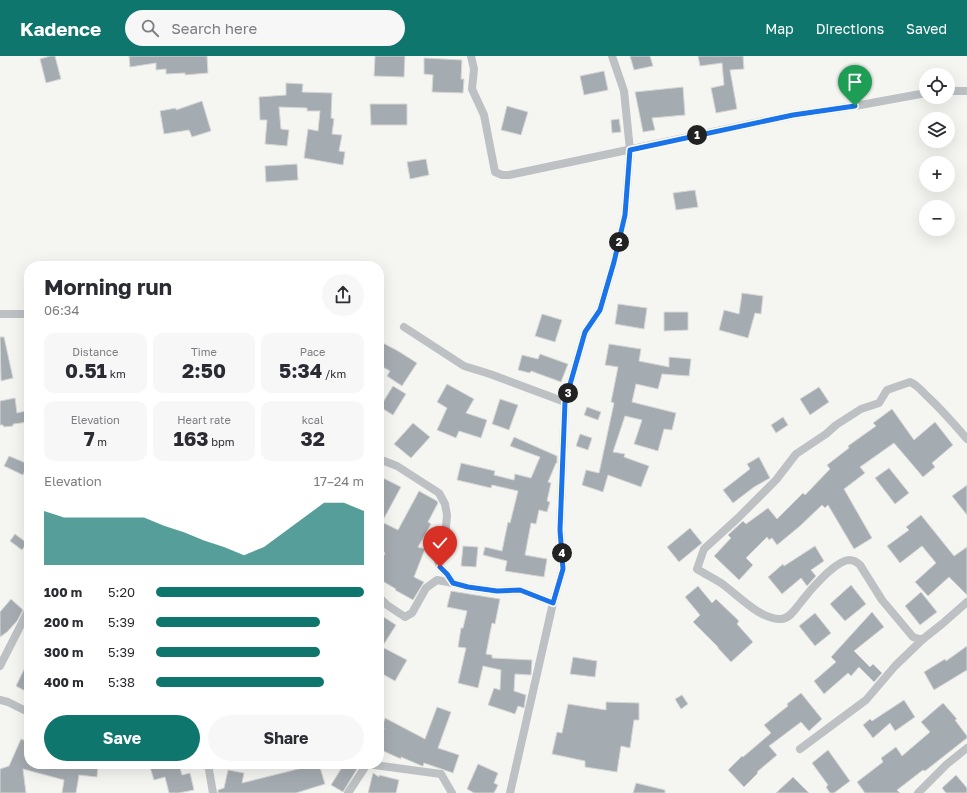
<!DOCTYPE html>
<html lang="en">
<head>
<meta charset="utf-8">
<style>
  :root { --surface:#fff; --page:#f7f7f7; --text:#2b2b33; --muted:#7c7c81; --accent:#0f766e }
  body { margin:0; font-family:"Golos Text",sans-serif; background:var(--page); color:var(--text); height:100vh; display:flex; flex-direction:column; font-size:15px; white-space:nowrap }
  * { box-sizing:border-box; margin:0 }
  p { font-size:13px; color:var(--muted) }
  .icon { flex:none; width:22px; height:22px; fill:none; stroke:currentColor; stroke-width:2; stroke-linecap:round; stroke-linejoin:round }
  .map { position:relative; flex:1; overflow:hidden }
  .drawer { position:absolute; left:24px; top:205px; width:360px; height:508px; display:flex; flex-direction:column; background:var(--surface); border-radius:16px; box-shadow:0 4px 16px #0002 }
  .drawer>* { flex:none }
  .tools { position:absolute; left:919px; top:12px; display:grid; gap:8px }
  .tools a { display:grid; place-items:center; width:36px; height:36px; border-radius:50%; background:var(--surface); box-shadow:0 4px 16px #0002; font-size:20px }
  .pin { position:absolute; display:grid; place-items:center; width:34px; height:34px; color:#fff; margin:-41px -17px; border-radius:50% 50% 50% 0; rotate:-45deg; box-shadow:0 0 4px #0007 }
  .pin .icon { rotate:45deg }
  .km { position:absolute; width:20px; height:20px; margin:-10px; border-radius:50%; background:#222; color:#fff; font-size:11px; line-height:20px; text-align:center }
  .round { display:grid; place-items:center; flex:none; width:42px; height:42px; border-radius:21px; background:var(--page) }
  .summary { display:flex; align-items:center; justify-content:space-between; height:68px; padding:0 20px }
  h1 { font-size:22px; font-weight:700; line-height:30px }
  .stats { display:grid; grid-template-columns:repeat(3,1fr); gap:6px; height:68px; padding:4px 20px }
  .stats div { display:grid; align-content:center; border-radius:10px; background:var(--page); text-align:center }
  .stats b { font-size:20px; font-weight:700 }
  .stats small { font-size:11px; font-weight:400 }
  .stats p { font-size:11px }
  .chart { height:112px; padding:8px 20px }
  .chart p { display:flex; justify-content:space-between }
  .chart svg { width:100%; height:72px; margin-top:4px; fill:var(--accent); opacity:.7 }
  .button { display:flex; gap:8px; margin-top:auto; padding:8px 20px }
  .button a { flex:1; height:46px; border-radius:24px; background:var(--accent); color:#fff; font-size:16px; font-weight:700; line-height:46px; text-align:center }
  .button a+a { background:var(--page); color:var(--text) }
  ul { padding:0 20px; list-style:none; font-size:13px }
  li { display:grid; grid-template-columns:64px 48px 1fr; align-items:center; height:30px }
  li i { height:10px; border-radius:5px; background:var(--accent) }
  header { display:flex; align-items:center; gap:24px; box-sizing:border-box; height:56px; padding:0 20px; background:var(--accent); color:#fff }
  header strong { font-size:19px }
  nav { display:flex; gap:22px; margin-inline-start:auto; font-size:14px }
  .search { width:280px; height:36px; background:var(--page); display:flex; align-items:center; gap:10px; box-sizing:border-box; padding:0 14px; border-radius:22px; color:var(--muted); font-size:15px }
  .map>svg:first-child { display:block }
  .building { fill:#a5acb1; stroke:#d7d7d5 }
  .lines { fill:none; stroke-linecap:round; stroke-linejoin:round }
  .street { stroke:#bdc1c4; stroke-width:8 }
  .route-casing { stroke:#fff; stroke-width:8 }
  .route { stroke:#1a73e8; stroke-width:5 }
</style>
</head>
<body>
<header>
<strong>Kadence</strong>
<div class="search"><svg class="icon" aria-label="search" viewBox="0 0 24 24"><circle cx="10" cy="10" r="6"/><path d="M15 15l6 6"/></svg>Search here</div>
<nav><a>Map</a><a>Directions</a><a>Saved</a></nav>
</header>
<div class="map">
<svg width="967" height="737" viewBox="0 0 967 737">
  <rect width="100%" height="100%" fill="#f5f5f2"/>
  <g class="building">
    <polygon points="50,0 55,0 61,23 46,27 40,3"/>
    <polygon points="129,0 207,0 208,17 185,19 185,17 166,18 166,13 156,14 156,7 130,11"/>
    <polygon points="375,0 405,0 404,21 374,20"/>
    <polygon points="630,0 650,0 653,10 634,14"/>
    <polygon points="698,0 743,0 744,13 730,14 737,53 716,57 711,32 724,29 722,7 700,10"/>
    <polygon points="424,2 462,4 461,23 464,23 463,37 432,36 433,19 424,18"/>
    <polygon points="604,15 608,34 584,39 580,20"/>
    <polygon points="286,27 303,28 302,36 332,37 331,62 334,63 332,78 342,79 339,95 345,96 343,109 304,102 308,73 318,75 320,55 307,55 307,52 279,51 281,73 289,74 287,90 265,88 267,64 260,64 259,41 286,39"/>
    <polygon points="683,31 685,59 652,62 655,74 643,76 635,36"/>
    <polygon points="202,45 211,75 192,81 189,74 164,78 160,55 176,52 176,54"/>
    <polygon points="370,48 407,48 407,69 371,69"/>
    <polygon points="507,50 528,56 521,79 501,74"/>
    <polygon points="619,63 621,76 612,77 611,64"/>
    <polygon points="426,103 429,119 410,123 407,106"/>
    <polygon points="297,108 298,124 266,126 265,110"/>
    <polygon points="695,134 698,151 676,154 673,137"/>
    <polygon points="742,237 763,240 761,258 755,257 748,282 719,274 724,254 739,258"/>
    <polygon points="618,248 647,252 644,273 615,268"/>
    <polygon points="664,256 688,256 688,274 664,275"/>
    <polygon points="542,258 562,264 555,286 535,280"/>
    <polygon points="0,281 4,281 13,322 1,325"/>
    <polygon points="379,285 398,295 417,307 402,330 387,320 390,315 379,309"/>
    <polygon points="609,288 641,293 639,305 669,311 669,301 691,303 689,320 662,318 658,333 636,328 632,346 676,357 672,374 664,373 658,395 634,388 642,364 625,360 613,396 625,398 624,401 649,410 641,431 608,419 603,436 582,429 586,414 599,417 614,347 611,346 618,311 605,309"/>
    <polygon points="540,298 568,308 561,326 531,315 530,317 518,314 522,299 538,303"/>
    <polygon points="447,328 474,343 466,357 487,364 481,382 459,375 456,382 437,374 447,352 437,346"/>
    <polygon points="393,330 406,338 393,359 380,351"/>
    <polygon points="819,331 829,346 810,359 800,343"/>
    <polygon points="15,342 17,357 29,354 29,366 13,368 13,370 4,371 3,369 0,369 0,345"/>
    <polygon points="500,343 518,349 509,374 492,368"/>
    <polygon points="587,351 601,356 598,364 584,359"/>
    <polygon points="892,353 914,384 935,366 953,389 932,407 935,411 923,421 894,387 860,411 865,417 844,433 872,482 854,493 828,449 825,452 822,449 800,470 777,489 772,482 769,484 767,481 746,502 753,509 739,524 714,500 731,482 728,479 743,465 746,468 768,452 777,463 803,437 805,439 830,413 827,409 849,392 848,390 876,370 873,367"/>
    <polygon points="783,361 788,369 776,377 771,369"/>
    <polygon points="413,367 430,381 411,402 394,388"/>
    <polygon points="580,378 592,382 588,394 576,390"/>
    <polygon points="514,381 557,400 557,407 556,407 548,426 551,427 547,445 550,446 547,456 539,454 536,468 531,467 525,499 547,503 544,521 505,515 507,505 483,499 485,491 502,495 508,466 510,467 518,435 492,429 491,432 457,424 461,407 495,415 494,419 514,424 515,418 531,422 540,401 510,390"/>
    <polygon points="9,400 28,408 23,419 4,410"/>
    <polygon points="759,401 770,422 754,431 733,447 723,434 750,413 747,408"/>
    <polygon points="889,412 909,437 895,448 875,422"/>
    <polygon points="379,420 401,431 382,466 398,474 419,435 437,445 438,447 428,466 431,468 418,491 425,493 414,521 424,526 413,544 395,534 396,533 379,523 379,509 385,497 379,494"/>
    <polygon points="967,429 967,459 952,440"/>
    <polygon points="921,459 954,500 967,491 967,539 949,521 928,540 915,526 936,507 922,490 900,507 887,490 909,474 906,471"/>
    <polygon points="690,472 702,487 679,506 667,491"/>
    <polygon points="15,478 27,487 22,494 10,485"/>
    <polygon points="463,490 478,491 476,511 461,510"/>
    <polygon points="815,490 824,505 811,514 816,520 807,530 801,522 782,538 768,521 783,508 784,510"/>
    <polygon points="851,529 866,548 845,565 830,548"/>
    <polygon points="698,530 712,547 716,543 739,565 737,568 753,586 731,606 718,592 718,591 693,566 700,559 685,541"/>
    <polygon points="451,535 500,543 495,568 492,567 486,598 492,599 492,602 532,604 531,619 515,618 514,635 526,639 524,652 518,650 515,658 488,649 494,632 500,634 501,614 483,610 478,632 458,627 466,592 458,591 461,572 463,572 467,555 447,551"/>
    <polygon points="921,536 937,556 920,569 905,550"/>
    <polygon points="11,543 23,554 17,565 7,576 0,581 0,556"/>
    <polygon points="872,556 884,571 854,595 870,611 873,608 882,617 874,626 859,611 851,620 848,617 824,638 814,625 836,606 831,601"/>
    <polygon points="815,557 831,577 815,590 799,570"/>
    <polygon points="379,558 396,569 382,591 407,604 395,625 379,616"/>
    <polygon points="967,590 967,614 934,634 924,616 945,603 946,605"/>
    <polygon points="573,601 597,605 595,621 570,618"/>
    <polygon points="29,603 29,637 16,630"/>
    <polygon points="801,637 822,663 809,675 801,666 769,690 777,699 757,716 758,717 744,731 728,714 742,700 743,701 771,677 764,669 788,650 787,648"/>
    <polygon points="682,639 688,648 681,653 675,643"/>
    <polygon points="904,644 915,661 895,675 890,667 873,682 863,669 870,663 872,665"/>
    <polygon points="606,646 639,647 639,664 634,664 630,692 621,690 617,716 585,711 585,705 552,698 557,676 562,677 568,648 606,654"/>
    <polygon points="943,647 957,663 955,664 967,680 967,682 925,715 923,714 897,734 900,737 865,737 857,726 883,706 881,702 896,691 902,700 930,676 921,666"/>
    <polygon points="437,651 451,656 438,692 459,699 453,717 424,707 423,710 422,710 401,701 401,703 379,693 384,672 382,671 385,662 425,683"/>
    <polygon points="21,683 29,686 29,708 98,708 97,721 79,719 76,737 62,737 64,724 23,713 26,737 0,737 0,713 9,710"/>
    <polygon points="828,694 850,725 834,737 830,737 826,731 828,729 812,707"/>
    <polygon points="149,708 179,708 182,719 190,717 194,734 179,737 169,737 165,721 154,724"/>
    <polygon points="306,708 319,708 325,728 296,737 218,737 218,734 224,732 228,714 244,717 242,727 302,712 301,709"/>
    <polygon points="344,708 360,708 343,736 331,729"/>
    <polygon points="478,708 498,717 494,727 498,729 494,737 474,737 467,733"/>
    <polygon points="373,717 379,721 379,719 399,724 396,737 368,737"/>
    <polygon points="956,719 967,732 967,737 946,737 942,732"/>
    <polygon points="793,721 809,737 776,737"/>
    <polygon points="636,727 665,734 665,737 633,737"/>
  </g>
  <g class="lines">
    <g class="street">
      <polyline points="471,0 474,13 472,33 484,59 495,116 502,119 509,119 793,59 855,50 926,37"/>
      <polyline points="948,35 967,35"/>
      <polyline points="0,258 29,258"/>
      <polyline points="404,271 464,310 490,318 565,346"/>
      <path d="M 967,383 C 954,368 943,355 929,342 C 922,336 918,329 910,326 L 887,334 L 879,347 L 861,353 L 836,369 L 826,378 L 796,398 L 776,424 L 738,462 L 704,493 L 697,513 C 705,518 713,522 721,527 C 737,538 760,564 781,563 C 790,563 796,552 801,546 C 810,534 835,505 849,504 C 854,504 857,506 860,509 L 882,544 L 913,581 L 919,583 L 923,583 L 942,568 L 967,546"/>
      <polyline points="379,403 397,410 439,437 445,448 447,459 446,471 437,500 440,511 447,518 453,527 468,531 497,535 520,534 553,547"/>
      <polyline points="379,541 387,549 405,561 412,557 426,532 437,524 453,527"/>
      <polyline points="0,610 29,553"/>
      <polyline points="0,644 8,646 26,655 29,655"/>
      <polyline points="800,693 866,644 895,610 923,583"/>
      <polyline points="208,708 213,737"/>
      <polyline points="367,708 441,718 452,737"/>
      <polyline points="348,737 367,708"/>
      <polyline points="510,737 553,547 563,513 560,474 565,346 585,276 600,254 614,206 625,159 630,94 624,35 612,0"/>
      <polyline points="918,737 947,708 967,692"/>
    </g>
  </g>
  <g class="lines">
    <defs>
      <polyline id="route" points="440,511 447,518 453,527 468,531 497,535 520,534 553,547 563,513 560,474 565,346 585,276 600,254 614,206 625,159 630,94 793,59 855,50"/>
    </defs>
    <use href="#route" class="route-casing"/>
    <use href="#route" class="route"/>
  </g>
</svg>
<div class="tools">
<a><svg class="icon" aria-label="locate" viewBox="0 0 24 24"><circle cx="12" cy="12" r="6"/><path d="M12 2v4M12 18v4M2 12h4M18 12h4"/></svg></a>
<a><svg class="icon" aria-label="layers" viewBox="0 0 24 24"><path d="M12 4l9 5-9 5-9-5zM3 14l9 5 9-5"/></svg></a>
<a>+</a>
<a>−</a>
</div>
<div class="pin" style="left:855px;top:50px;background:#1e9e55"><svg class="icon" aria-label="arrive" viewBox="0 0 24 24"><path d="M6 21V4h12l-3 4 3 4H6"/></svg></div>
<div class="pin" style="left:440px;top:511px;background:#d93025"><svg class="icon" aria-label="check" viewBox="0 0 24 24"><path d="M5 12l5 5 9-10"/></svg></div>
<b class="km" style="left:697px;top:79px">1</b>
<b class="km" style="left:619px;top:186px">2</b>
<b class="km" style="left:568px;top:337px">3</b>
<b class="km" style="left:562px;top:497px">4</b>
<section class="drawer">
<div class="summary"><div><h1>Morning run</h1><p>06:34</p></div><a class="round"><svg class="icon" aria-label="share" viewBox="0 0 24 24"><path d="M12 15V3M7 8l5-5 5 5M5 13v7h14v-7"/></svg></a></div>
<div class="stats">
<div><p>Distance</p><b>0.51<small> km</small></b></div>
<div><p>Time</p><b>2:50</b></div>
<div><p>Pace</p><b>5:34<small> /km</small></b></div>
</div>
<div class="stats">
<div><p>Elevation</p><b>7<small> m</small></b></div>
<div><p>Heart rate</p><b>163<small> bpm</small></b></div>
<div><p>kcal</p><b>32</b></div>
</div>
<div class="chart"><p><span>Elevation</span>17–24 m</p>
<svg viewBox="0 0 160 44" preserveAspectRatio="none"><path d="M0 44V11L10 15L20 15L30 15L40 15L50 15L60 20L70 24L80 29L90 33L100 38L110 33L120 24L130 15L140 6L150 6L160 11V44z"/></svg>
</div>
<ul>
<li><b>100 m</b>5:20<i style="width:100%"></i></li>
<li><b>200 m</b>5:39<i style="width:79%"></i></li>
<li><b>300 m</b>5:39<i style="width:79%"></i></li>
<li><b>400 m</b>5:38<i style="width:81%"></i></li>
</ul>
<div class="button"><a>Save</a><a>Share</a></div>
</section>
</div>
</body>
</html>
